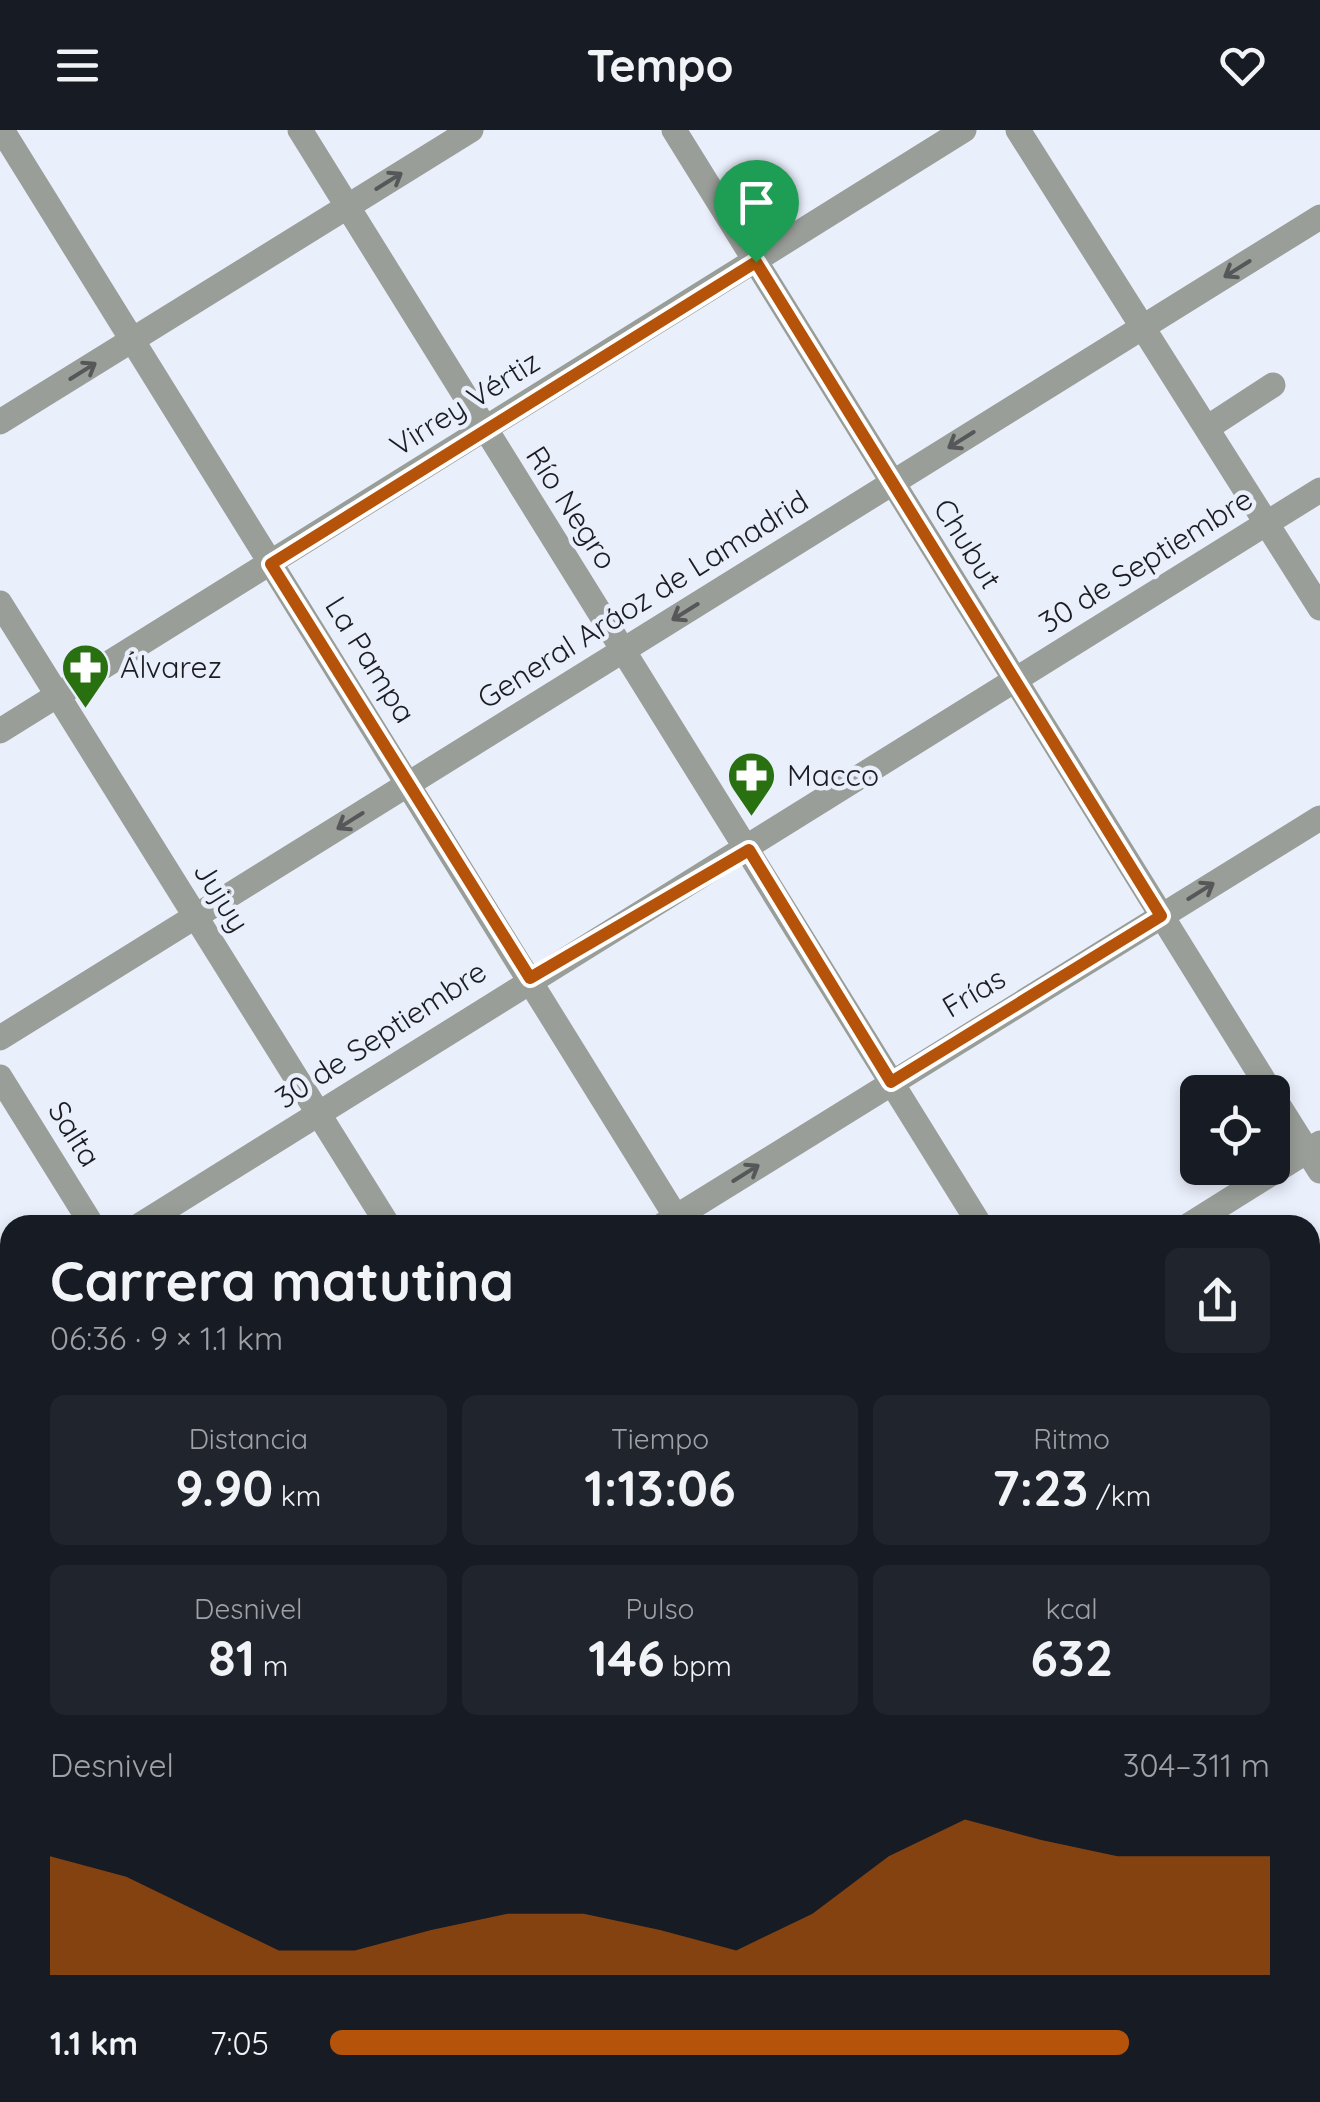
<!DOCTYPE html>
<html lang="es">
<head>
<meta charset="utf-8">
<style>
  :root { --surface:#171b24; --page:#20242c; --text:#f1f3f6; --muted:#9ea1a6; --accent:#b45309 }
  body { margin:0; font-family:Quicksand,sans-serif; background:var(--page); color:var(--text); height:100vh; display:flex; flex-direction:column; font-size:38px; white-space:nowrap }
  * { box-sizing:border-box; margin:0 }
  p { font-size:32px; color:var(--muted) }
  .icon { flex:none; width:55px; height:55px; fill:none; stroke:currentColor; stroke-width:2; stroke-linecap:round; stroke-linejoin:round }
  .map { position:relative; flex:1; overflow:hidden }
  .panel { position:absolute; left:0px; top:1085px; width:1320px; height:888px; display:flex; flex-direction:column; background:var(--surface); border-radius:30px 30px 0 0; box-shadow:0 5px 15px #0003 }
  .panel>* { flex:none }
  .tools { position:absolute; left:1180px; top:945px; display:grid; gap:20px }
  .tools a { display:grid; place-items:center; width:110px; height:110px; border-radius:15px; background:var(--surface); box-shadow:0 5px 15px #0003; font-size:50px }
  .pin { position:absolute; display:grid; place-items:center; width:85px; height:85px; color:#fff; margin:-102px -42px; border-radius:50% 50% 50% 0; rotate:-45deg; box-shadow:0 0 10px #0007 }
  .pin .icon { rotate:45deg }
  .round { display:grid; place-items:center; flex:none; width:105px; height:105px; border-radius:15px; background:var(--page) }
  .headline { display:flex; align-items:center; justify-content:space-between; height:170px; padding:0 50px }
  h1 { font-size:55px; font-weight:700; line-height:75px }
  .stats { display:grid; grid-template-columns:repeat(3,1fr); gap:15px; height:170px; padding:10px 50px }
  .stats div { display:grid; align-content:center; border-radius:15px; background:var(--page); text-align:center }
  .stats b { font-size:50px; font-weight:700 }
  .stats small { font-size:28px; font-weight:400 }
  .stats p { font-size:28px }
  .chart { height:280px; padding:20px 50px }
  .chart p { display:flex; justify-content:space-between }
  .chart svg { width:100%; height:180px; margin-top:10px; fill:var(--accent); opacity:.7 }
  ul { padding:0 50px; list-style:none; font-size:32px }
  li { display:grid; grid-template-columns:160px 120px 1fr; align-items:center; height:75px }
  li i { height:25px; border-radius:12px; background:var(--accent) }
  header { display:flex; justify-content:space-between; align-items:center; height:130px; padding:0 50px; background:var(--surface); font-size:45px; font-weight:700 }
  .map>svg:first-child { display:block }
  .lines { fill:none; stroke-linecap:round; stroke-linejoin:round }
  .minor { stroke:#9a9e99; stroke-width:25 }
  .oneway { stroke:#555758 }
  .route-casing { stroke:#fff; stroke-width:20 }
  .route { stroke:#b45309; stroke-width:12 }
  .labels { text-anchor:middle; stroke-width:9; stroke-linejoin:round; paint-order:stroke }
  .street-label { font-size:30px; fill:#1c1d22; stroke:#eaeffc }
  .poi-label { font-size:30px; fill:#1c1d22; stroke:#eaeffc; text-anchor:start }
</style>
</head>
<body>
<header><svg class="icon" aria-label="menu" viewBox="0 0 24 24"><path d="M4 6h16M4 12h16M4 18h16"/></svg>Tempo<svg class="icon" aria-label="heart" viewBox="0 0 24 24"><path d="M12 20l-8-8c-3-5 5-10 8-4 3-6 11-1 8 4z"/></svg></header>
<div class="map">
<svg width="1320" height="1972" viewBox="0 0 1320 1972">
  <rect width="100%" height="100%" fill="#eaeffc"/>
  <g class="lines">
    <g class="minor">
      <polyline points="2,0 681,1095"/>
      <polyline points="300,0 980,1095"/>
      <polyline points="674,0 1271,962"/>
      <polyline points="1018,0 1320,478"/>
      <polyline points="0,292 471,0"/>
      <polyline points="1207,298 1273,255"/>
      <polyline points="0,473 388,1095"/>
      <polyline points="0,601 964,0"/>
      <polyline points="0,908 1320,87"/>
      <polyline points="0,947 92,1095"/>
      <polyline points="1272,965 1320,1041"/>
      <polyline points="140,1095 1320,360"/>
      <polyline points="663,1095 1320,688"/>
      <polyline points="1189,1095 1320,1013"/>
      <polyline points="0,1182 10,1176"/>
      <polyline points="1310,1371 1320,1365"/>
      <polyline points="0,1427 10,1443"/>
      <polyline points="0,1506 10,1499"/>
      <polyline points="1310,1533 1320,1526"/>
      <polyline points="1310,1590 1320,1604"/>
      <polyline points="0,1831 10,1825"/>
      <polyline points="1310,1846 1320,1839"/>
      <polyline points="0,1901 10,1917"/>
      <polyline points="38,1962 44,1972"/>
      <polyline points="646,1962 653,1972"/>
      <polyline points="958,1962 965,1972"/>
      <polyline points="1268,1962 1275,1972"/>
      <polyline points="339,1972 354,1962"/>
      <polyline points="705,1972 718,1962"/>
      <polyline points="1136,1972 1149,1962"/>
    </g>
  </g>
  <defs><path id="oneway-shaft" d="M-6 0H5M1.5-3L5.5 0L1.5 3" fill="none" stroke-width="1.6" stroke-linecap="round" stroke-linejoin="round" transform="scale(2.5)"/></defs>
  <g class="oneway">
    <use href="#oneway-shaft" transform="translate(389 51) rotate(-32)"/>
    <use href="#oneway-shaft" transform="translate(1237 139) rotate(148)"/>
    <use href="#oneway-shaft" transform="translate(83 241) rotate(-32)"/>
    <use href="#oneway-shaft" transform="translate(961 310) rotate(148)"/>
    <use href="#oneway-shaft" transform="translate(685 482) rotate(148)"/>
    <use href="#oneway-shaft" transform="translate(350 691) rotate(148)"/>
    <use href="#oneway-shaft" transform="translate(1201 761) rotate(-32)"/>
    <use href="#oneway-shaft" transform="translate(746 1043) rotate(-32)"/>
  </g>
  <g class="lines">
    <defs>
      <polygon id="route" points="756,132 1161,786 891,952 749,720 530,848 271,434"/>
    </defs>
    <use href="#route" class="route-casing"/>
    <use href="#route" class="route"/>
  </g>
  <defs>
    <symbol id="pharmacy-pin" viewBox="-11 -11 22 30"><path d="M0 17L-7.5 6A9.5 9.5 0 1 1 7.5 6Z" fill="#297010" stroke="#eaeffc"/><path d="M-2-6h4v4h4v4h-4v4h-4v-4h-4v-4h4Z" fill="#fff"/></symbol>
  </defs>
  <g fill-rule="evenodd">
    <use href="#pharmacy-pin" x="58" y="510" width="55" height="75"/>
    <use href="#pharmacy-pin" x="724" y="618" width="55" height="75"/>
  </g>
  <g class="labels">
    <g class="street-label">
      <text transform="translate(465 274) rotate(-32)" y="10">Virrey Vértiz</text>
      <text transform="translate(571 378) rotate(57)" y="10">Río Negro</text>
      <text transform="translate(967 414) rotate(58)" y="10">Chubut</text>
      <text transform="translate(1146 431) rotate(-32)" y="10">30 de Septiembre</text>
      <text transform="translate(643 470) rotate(-32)" y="10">General Aráoz de Lamadrid</text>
      <text transform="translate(370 530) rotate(58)" y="10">La Pampa</text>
      <text transform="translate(221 767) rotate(58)" y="10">Jujuy</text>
      <text transform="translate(974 863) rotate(-31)" y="10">Frías</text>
      <text transform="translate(381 905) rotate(-33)" y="10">30 de Septiembre</text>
      <text transform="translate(74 1004) rotate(58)" y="10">Salta</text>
    </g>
    <g class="poi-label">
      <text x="120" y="548">Álvarez</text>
      <text x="787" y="656">Macco</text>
    </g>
  </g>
</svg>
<div class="tools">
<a><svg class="icon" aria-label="locate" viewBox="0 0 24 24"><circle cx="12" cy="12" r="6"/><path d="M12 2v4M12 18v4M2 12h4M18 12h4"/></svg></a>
</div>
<div class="pin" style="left:756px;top:132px;background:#1e9e55"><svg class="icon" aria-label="arrive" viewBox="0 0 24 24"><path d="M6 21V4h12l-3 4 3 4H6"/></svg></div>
<section class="panel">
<div class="headline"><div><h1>Carrera matutina</h1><p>06:36 · 9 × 1.1 km</p></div><a class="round"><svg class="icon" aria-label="share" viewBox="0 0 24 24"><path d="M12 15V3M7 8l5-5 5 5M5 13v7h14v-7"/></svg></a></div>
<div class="stats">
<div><p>Distancia</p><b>9.90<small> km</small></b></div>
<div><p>Tiempo</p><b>1:13:06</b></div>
<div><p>Ritmo</p><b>7:23<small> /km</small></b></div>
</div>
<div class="stats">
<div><p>Desnivel</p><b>81<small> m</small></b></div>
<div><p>Pulso</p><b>146<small> bpm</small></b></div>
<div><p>kcal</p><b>632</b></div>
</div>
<div class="chart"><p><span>Desnivel</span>304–311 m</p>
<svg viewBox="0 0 160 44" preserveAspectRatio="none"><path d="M0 44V15L10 20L20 29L30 38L40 38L50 33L60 29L70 29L80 33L90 38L100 29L110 15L120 6L130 11L140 15L150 15L160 15V44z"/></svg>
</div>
<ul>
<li><b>1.1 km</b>7:05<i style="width:85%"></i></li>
</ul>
</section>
</div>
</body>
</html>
